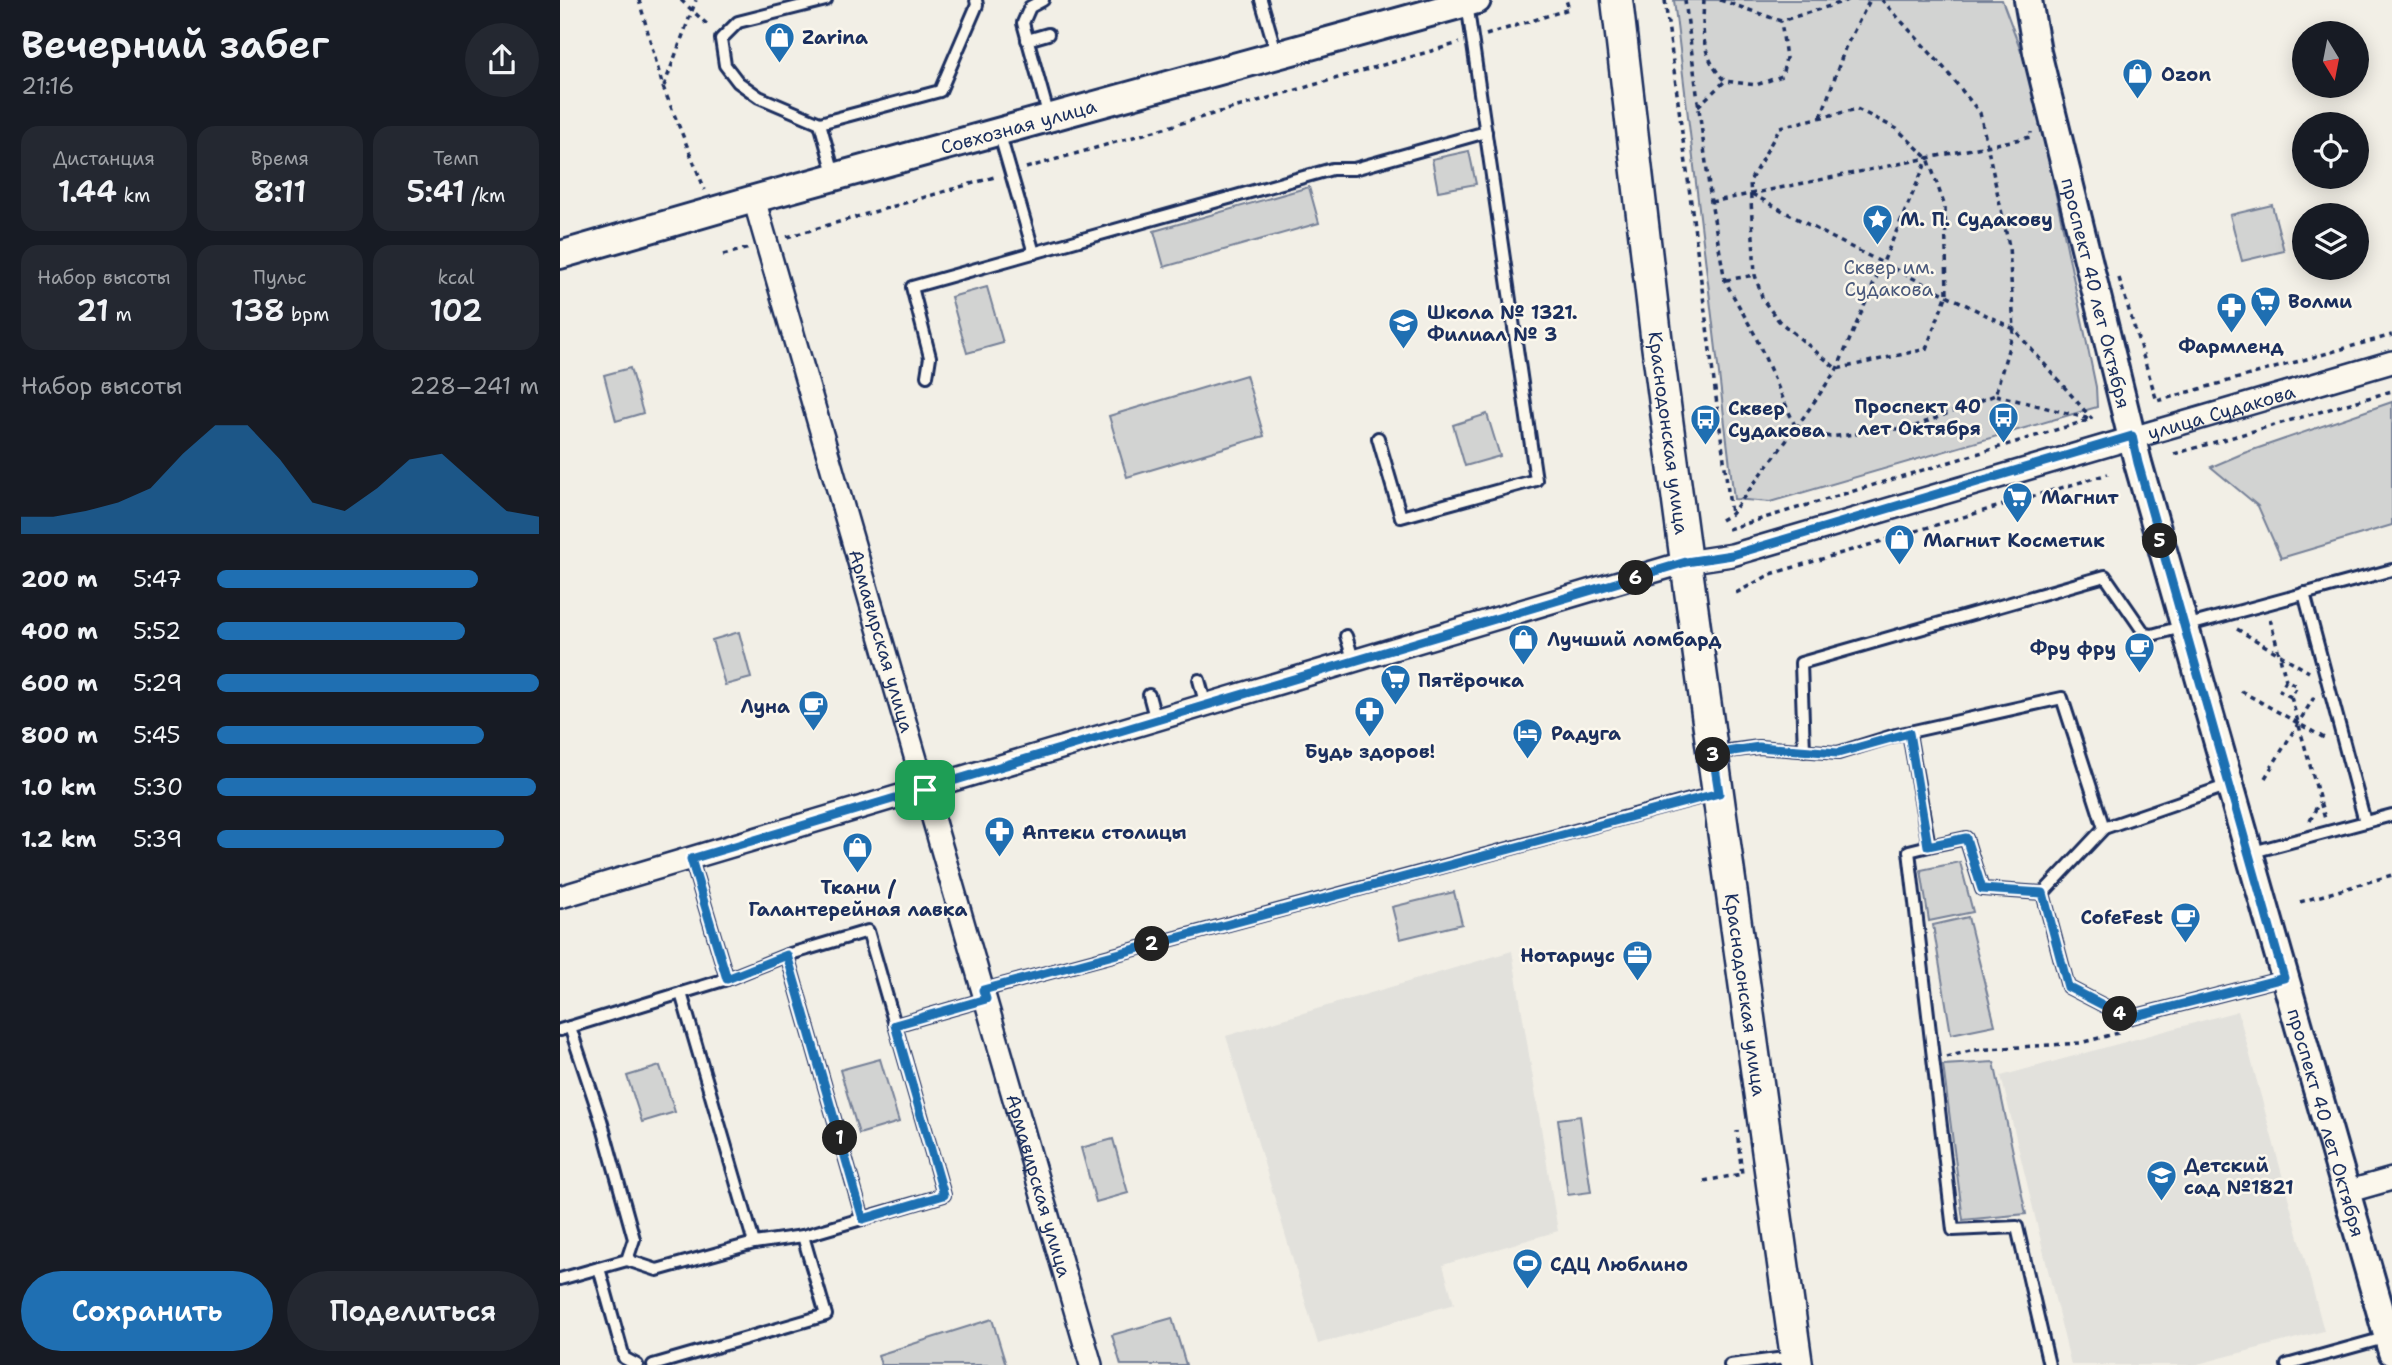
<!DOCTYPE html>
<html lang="ru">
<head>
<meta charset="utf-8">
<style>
  :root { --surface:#171b24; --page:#242831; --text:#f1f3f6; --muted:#9ea1a6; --accent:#1f6fb2 }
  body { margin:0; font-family:"Shantell Sans",sans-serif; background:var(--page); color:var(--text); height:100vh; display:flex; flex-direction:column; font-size:26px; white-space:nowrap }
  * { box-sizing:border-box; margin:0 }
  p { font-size:23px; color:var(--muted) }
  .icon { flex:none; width:38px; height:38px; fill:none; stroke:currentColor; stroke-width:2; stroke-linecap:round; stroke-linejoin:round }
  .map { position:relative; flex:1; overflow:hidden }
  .details { display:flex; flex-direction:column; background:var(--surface); width:560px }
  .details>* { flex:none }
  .needle { width:46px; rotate:170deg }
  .controls { position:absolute; left:1732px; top:21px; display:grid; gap:14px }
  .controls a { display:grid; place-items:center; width:77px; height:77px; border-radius:50%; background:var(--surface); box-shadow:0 4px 18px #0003; font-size:35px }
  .pin { position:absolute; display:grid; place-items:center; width:60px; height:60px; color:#fff; margin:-30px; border-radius:14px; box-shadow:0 4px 10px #0006 }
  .km { position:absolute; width:35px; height:35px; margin:-18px; border-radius:50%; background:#222; color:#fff; font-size:19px; line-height:35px; text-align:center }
  .round { display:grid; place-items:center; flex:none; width:74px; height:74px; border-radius:37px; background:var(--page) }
  .head { display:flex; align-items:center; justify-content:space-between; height:119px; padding:0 21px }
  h1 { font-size:38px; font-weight:600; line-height:52px }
  .figures { display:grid; grid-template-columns:repeat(3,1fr); gap:10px; height:119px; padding:7px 21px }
  .figures div { display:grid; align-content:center; border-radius:18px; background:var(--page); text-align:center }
  .figures b { font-size:30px; font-weight:600 }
  .figures small { font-size:19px; font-weight:400 }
  .figures p { font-size:19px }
  .chart { height:196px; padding:14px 21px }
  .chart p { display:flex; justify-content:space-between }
  .chart svg { width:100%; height:126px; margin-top:7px; fill:var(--accent); opacity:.7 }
  .button { display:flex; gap:14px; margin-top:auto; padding:14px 21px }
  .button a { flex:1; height:80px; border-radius:42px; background:var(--accent); color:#fff; font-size:28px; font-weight:600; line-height:80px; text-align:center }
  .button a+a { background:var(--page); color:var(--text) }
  ul { padding:0 21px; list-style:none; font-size:23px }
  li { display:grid; grid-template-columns:112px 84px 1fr; align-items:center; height:52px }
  li i { height:18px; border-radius:9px; background:var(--accent) }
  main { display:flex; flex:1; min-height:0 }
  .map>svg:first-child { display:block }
  .built { fill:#e2e1dc }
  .green { fill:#d2d3d2; stroke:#768198; stroke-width:2 }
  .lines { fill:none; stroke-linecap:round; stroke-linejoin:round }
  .service-casing { stroke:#1b2f5e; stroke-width:16 }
  .minor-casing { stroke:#1b2f5e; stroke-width:26 }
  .tertiary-casing { stroke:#1b2f5e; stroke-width:32 }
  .secondary-casing { stroke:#1b2f5e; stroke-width:35 }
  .path { stroke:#1b2f5e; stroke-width:3.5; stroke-dasharray:5 5; stroke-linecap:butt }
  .service { stroke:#fbf7ec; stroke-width:10 }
  .minor { stroke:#fbf7ec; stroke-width:21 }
  .tertiary { stroke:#fbf7ec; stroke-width:26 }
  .secondary { stroke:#fbf7ec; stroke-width:30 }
  .route-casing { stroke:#fff; stroke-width:14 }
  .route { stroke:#1f6fb2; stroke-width:9 }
  .labels { text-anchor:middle; stroke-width:5; stroke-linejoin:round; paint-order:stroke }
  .poi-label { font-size:19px; font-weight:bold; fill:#1b2f5e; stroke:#fbf7ec; text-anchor:start }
  .street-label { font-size:19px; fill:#1b2f5e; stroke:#fbf7ec }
  .park-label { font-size:19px; fill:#49587b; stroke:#fbf7ec }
</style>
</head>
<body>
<main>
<section class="details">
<div class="head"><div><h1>Вечерний забег</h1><p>21:16</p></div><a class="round"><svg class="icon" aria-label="share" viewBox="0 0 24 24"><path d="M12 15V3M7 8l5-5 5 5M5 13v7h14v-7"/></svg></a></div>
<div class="figures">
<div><p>Дистанция</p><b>1.44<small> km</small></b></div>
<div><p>Время</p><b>8:11</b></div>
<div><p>Темп</p><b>5:41<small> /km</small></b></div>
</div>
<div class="figures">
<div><p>Набор высоты</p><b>21<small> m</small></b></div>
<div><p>Пульс</p><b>138<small> bpm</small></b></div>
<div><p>kcal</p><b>102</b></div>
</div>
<div class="chart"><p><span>Набор высоты</span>228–241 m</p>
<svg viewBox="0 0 160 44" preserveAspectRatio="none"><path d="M0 44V38L10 38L20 36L30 33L40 28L50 16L60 6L70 6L80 18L90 33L100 36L110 28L120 18L130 16L140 26L150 36L160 38V44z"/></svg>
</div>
<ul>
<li><b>200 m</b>5:47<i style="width:81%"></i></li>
<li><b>400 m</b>5:52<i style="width:77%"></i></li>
<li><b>600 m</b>5:29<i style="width:100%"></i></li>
<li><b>800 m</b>5:45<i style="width:83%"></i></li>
<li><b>1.0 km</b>5:30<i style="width:99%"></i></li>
<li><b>1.2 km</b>5:39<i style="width:89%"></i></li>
</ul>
<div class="button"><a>Сохранить</a><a>Поделиться</a></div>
</section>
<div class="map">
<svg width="1832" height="1365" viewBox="0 0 1832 1365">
  <rect width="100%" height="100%" fill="#f2efe6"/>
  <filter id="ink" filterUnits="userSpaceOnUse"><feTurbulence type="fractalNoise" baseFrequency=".0143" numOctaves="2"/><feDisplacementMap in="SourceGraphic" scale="14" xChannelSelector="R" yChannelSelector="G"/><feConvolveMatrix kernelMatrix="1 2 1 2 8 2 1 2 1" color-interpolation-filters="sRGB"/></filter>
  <g filter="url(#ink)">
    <g class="built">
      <polygon points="952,951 998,1231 883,1265 894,1304 758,1344 666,1036"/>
      <polygon points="1678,1011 1764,1331 1634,1365 1511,1365 1441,1076"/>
    </g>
    <g class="green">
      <polygon points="1114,0 1442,0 1472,80 1536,387 1537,407 1210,502 1174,499"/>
      <polygon points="909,151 916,184 878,191 872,159"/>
      <polygon points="749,187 759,223 604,267 594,231"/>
      <polygon points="1712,205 1724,251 1682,261 1670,215"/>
      <polygon points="427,287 443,343 407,353 391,297"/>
      <polygon points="70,368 83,413 56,421 44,375"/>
      <polygon points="686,375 704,436 567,477 549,416"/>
      <polygon points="1832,402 1832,525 1721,558 1698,506 1651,467 1684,453"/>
      <polygon points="927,414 940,456 905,466 893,425"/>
      <polygon points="179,632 191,678 165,685 152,640"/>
      <polygon points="1400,862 1413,912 1369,921 1361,870"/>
      <polygon points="894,892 902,924 840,939 832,907"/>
      <polygon points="1408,917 1435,1025 1391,1034 1373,925"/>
      <polygon points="320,1059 339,1122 299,1134 280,1070"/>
      <polygon points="1434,1062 1466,1214 1403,1220 1383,1065"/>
      <polygon points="100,1066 115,1112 82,1122 67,1076"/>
      <polygon points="1020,1116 1031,1192 1008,1195 998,1119"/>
      <polygon points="553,1139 568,1193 536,1202 521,1148"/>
      <polygon points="612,1318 626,1365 561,1365 552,1335"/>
      <polygon points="432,1319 446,1365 321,1365 318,1355"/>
    </g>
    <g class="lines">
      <defs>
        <g id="service">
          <polyline points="266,0 178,22 161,39 165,65 178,82 199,97 260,123 380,91 417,5 416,0"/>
          <polyline points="483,0 470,7 463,23 489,117"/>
          <polyline points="701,0 717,55"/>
          <polyline points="467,40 488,34"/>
          <polyline points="260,123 275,177"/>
          <polyline points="439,132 474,253"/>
          <polyline points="367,376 370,357 352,287 772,169 794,169 926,132"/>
          <polyline points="818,438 841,517 976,480 907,3"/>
          <polyline points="1744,593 1805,822"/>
          <polyline points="786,636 794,662"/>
          <polyline points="639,680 646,706"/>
          <polyline points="589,695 596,721"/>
          <polyline points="1349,733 1369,846 1406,838 1422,889 1483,893"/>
          <polyline points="1244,751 1241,663 1545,576 1585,634 1592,635 1832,570"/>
          <polyline points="1154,753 1199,747 1278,753 1336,735 1502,698 1544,828 1669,785"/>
          <polyline points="1544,828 1483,893 1508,987 1568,1018 1724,978"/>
          <polyline points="1369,846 1349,851 1393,1230 1457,1227 1489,1365"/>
          <polyline points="1689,853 1832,815"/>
          <polyline points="227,955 303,1219"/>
          <polyline points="167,979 227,955 308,931 384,1195 243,1236"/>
          <polyline points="423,990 1156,793"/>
          <polyline points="335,1025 426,999"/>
          <polyline points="0,1030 121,993"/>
          <polyline points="67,1260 97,1270 194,1243"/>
          <polyline points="39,1268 64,1358 77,1365"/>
          <polyline points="0,1279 67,1260 74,1239 41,1120 10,1027"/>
          <polyline points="93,1365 266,1315 243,1236 194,1243 121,993 167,979 131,859"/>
          <polyline points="1170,1365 1233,1357"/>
          <polyline points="1727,1365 1828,1337"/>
        </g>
        <g id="minor">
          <path id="s1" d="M 194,199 L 531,1365"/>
          <path id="s2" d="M 0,897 L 1126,562 L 1172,555 L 1832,362"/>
          <polyline points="1786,1192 1832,1179"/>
        </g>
        <g id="tertiary">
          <path id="s3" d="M 1468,0 L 1477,52 L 1578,463 L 1832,1352"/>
          <path id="s4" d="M 0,255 L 194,199 L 917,0"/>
        </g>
        <g id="secondary">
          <path id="s5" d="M 1057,0 L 1097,344 L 1126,562 L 1237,1365"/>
        </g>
      </defs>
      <use href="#service" class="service-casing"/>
      <use href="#minor" class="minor-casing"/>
      <use href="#tertiary" class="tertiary-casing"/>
      <use href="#secondary" class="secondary-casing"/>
      <g class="path">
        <polyline points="79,0 103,87 145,190"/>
        <polyline points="121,0 150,27"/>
        <polyline points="1105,0 1171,514"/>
        <polyline points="1125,0 1151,202 1165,281 1194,333 1236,428"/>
        <path d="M 1144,0 C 1142,33 1141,56 1165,81 L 1196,85 L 1222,76 L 1226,58 L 1221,21"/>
        <polyline points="1160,0 1221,21 1289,0"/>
        <polyline points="926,35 1009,9 1006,0"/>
        <polyline points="104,86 136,0"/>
        <polyline points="1138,106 1165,81"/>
        <polygon points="1297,109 1337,129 1368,158 1385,207 1387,294 1366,349 1277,369 1219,321 1203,300 1195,275 1190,181 1220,127"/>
        <polyline points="1261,117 1285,48 1310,0"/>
        <polyline points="466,168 899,43"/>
        <polyline points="1192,194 1273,238 1454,329 1532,419"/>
        <polyline points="1151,202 1471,137 1471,132"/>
        <polyline points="227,237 438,176"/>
        <polyline points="163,255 189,248"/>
        <polyline points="1559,278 1597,401 1832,335"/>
        <polyline points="1166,280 1195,275"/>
        <polyline points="1436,395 1530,419"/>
        <polyline points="1236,428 1277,369 1368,158"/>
        <polyline points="1614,454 1832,391"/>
        <polyline points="1161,520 1171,514 1236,428 1270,437 1353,427 1435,395 1454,329 1449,246 1420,113 1384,68 1322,0"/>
        <polyline points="1168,529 1532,419"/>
        <polyline points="1176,593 1211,574 1548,474"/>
        <polyline points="1710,619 1726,680"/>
        <polyline points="1677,629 1749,672"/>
        <polyline points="1681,691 1766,739"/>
        <polyline points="1731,697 1720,691 1726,680 1737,686 1731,697 1765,819"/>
        <polyline points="1705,778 1756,694"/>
        <polyline points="1750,821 1759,802"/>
        <polyline points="1740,902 1832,875"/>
        <polyline points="1386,1057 1414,1050 1520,1043 1562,1032"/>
        <polyline points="1144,1181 1182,1174 1177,1131"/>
      </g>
      <use href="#service" class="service"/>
      <use href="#minor" class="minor"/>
      <use href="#tertiary" class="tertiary"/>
      <use href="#secondary" class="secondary"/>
    </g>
  </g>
  <g class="lines" filter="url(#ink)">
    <defs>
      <polygon id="route" points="1572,436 1578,463 1724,978 1568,1018 1508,987 1483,893 1422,889 1406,838 1368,846 1349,733 1278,753 1199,747 1153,754 1159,793 445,984 423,990 426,999 335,1025 384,1195 303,1219 227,955 167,979 131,859 1126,562 1172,555"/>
    </defs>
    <use href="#route" class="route-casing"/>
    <use href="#route" class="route"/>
  </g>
  <defs>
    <symbol id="shop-pin" viewBox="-11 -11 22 30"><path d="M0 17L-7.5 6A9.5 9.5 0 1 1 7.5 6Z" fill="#1f6fb2" stroke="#fbf7ec"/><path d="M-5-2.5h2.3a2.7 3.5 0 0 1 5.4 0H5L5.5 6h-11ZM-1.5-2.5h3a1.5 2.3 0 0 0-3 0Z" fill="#fff"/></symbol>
    <symbol id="sight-pin" viewBox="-11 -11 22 30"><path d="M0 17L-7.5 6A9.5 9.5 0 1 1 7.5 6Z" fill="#1f6fb2" stroke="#fbf7ec"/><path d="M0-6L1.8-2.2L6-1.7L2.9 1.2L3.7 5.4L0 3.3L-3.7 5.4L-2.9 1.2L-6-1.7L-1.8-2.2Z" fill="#fff"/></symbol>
    <symbol id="supermarket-pin" viewBox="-11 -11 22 30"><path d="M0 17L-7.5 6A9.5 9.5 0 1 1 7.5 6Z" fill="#1f6fb2" stroke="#fbf7ec"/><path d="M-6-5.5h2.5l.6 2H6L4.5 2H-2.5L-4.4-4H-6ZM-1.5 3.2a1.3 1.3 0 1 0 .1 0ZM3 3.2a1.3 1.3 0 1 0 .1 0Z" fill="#fff"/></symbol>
    <symbol id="pharmacy-pin" viewBox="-11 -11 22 30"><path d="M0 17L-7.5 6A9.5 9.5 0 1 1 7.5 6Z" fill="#1f6fb2" stroke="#fbf7ec"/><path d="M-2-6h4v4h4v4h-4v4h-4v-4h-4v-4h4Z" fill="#fff"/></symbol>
    <symbol id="school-pin" viewBox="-11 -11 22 30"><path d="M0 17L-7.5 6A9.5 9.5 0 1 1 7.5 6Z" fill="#1f6fb2" stroke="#fbf7ec"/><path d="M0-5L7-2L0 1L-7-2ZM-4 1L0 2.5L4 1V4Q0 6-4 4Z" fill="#fff"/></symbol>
    <symbol id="bus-pin" viewBox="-11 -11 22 30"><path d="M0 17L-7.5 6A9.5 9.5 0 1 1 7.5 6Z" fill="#1f6fb2" stroke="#fbf7ec"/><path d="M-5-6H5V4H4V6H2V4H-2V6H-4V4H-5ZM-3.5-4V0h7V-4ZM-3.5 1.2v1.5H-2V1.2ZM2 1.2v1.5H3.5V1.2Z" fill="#fff"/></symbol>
    <symbol id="cafe-pin" viewBox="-11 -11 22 30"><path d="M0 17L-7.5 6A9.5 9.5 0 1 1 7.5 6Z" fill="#1f6fb2" stroke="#fbf7ec"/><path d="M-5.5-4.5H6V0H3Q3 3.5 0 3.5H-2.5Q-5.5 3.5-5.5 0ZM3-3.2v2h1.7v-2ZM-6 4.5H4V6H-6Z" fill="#fff"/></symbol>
    <symbol id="hotel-pin" viewBox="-11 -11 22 30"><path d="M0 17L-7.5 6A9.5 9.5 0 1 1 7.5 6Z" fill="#1f6fb2" stroke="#fbf7ec"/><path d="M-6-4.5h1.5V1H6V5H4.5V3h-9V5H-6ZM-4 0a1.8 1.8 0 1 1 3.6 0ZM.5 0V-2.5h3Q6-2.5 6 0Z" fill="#fff"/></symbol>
    <symbol id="office-pin" viewBox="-11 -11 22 30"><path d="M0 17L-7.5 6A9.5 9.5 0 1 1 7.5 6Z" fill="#1f6fb2" stroke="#fbf7ec"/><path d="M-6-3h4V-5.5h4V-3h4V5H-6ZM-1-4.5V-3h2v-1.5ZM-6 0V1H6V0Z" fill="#fff"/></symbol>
    <symbol id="stadium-pin" viewBox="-11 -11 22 30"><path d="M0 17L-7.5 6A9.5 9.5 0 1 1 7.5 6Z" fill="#1f6fb2" stroke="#fbf7ec"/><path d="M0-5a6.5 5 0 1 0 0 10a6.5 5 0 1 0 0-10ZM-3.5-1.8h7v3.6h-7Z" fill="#fff"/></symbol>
  </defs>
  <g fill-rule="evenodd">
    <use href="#shop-pin" x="202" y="20" width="35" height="47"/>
    <use href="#shop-pin" x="1560" y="56" width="35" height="47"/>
    <use href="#sight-pin" x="1300" y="202" width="35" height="47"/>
    <use href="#supermarket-pin" x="1688" y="284" width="35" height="47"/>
    <use href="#pharmacy-pin" x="1654" y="290" width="35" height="47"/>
    <use href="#school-pin" x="826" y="306" width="35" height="47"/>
    <use href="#bus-pin" x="1426" y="400" width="35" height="47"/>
    <use href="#bus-pin" x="1128" y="402" width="35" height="47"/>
    <use href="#supermarket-pin" x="1440" y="480" width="35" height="47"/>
    <use href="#shop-pin" x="1322" y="522" width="35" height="47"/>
    <use href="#shop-pin" x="946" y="622" width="35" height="47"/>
    <use href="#cafe-pin" x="1562" y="630" width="35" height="47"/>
    <use href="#supermarket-pin" x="818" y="662" width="35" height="47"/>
    <use href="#cafe-pin" x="236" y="688" width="35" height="47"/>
    <use href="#pharmacy-pin" x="792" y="694" width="35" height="47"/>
    <use href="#hotel-pin" x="950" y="716" width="35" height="47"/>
    <use href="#pharmacy-pin" x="422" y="814" width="35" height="47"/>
    <use href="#shop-pin" x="280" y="830" width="35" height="47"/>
    <use href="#cafe-pin" x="1608" y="900" width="35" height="47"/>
    <use href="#office-pin" x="1060" y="938" width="35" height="47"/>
    <use href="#school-pin" x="1584" y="1158" width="35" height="47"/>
    <use href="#stadium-pin" x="950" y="1246" width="35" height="47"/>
  </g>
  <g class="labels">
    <g class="poi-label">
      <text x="242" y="44">Zarina</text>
      <text x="1601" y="81">Ozon</text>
      <text x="1340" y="226">М. П. Судакову</text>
      <text x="1728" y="308">Волми</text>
      <text x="867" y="319">Школа № 1321.<tspan x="867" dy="22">Филиал № 3</tspan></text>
      <text x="1671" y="353" text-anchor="middle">Фармленд</text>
      <text x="1421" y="413" text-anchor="end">Проспект 40<tspan x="1421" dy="22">лет Октября</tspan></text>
      <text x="1168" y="415">Сквер<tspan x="1168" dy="22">Судакова</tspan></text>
      <text x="1481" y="504">Магнит</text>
      <text x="1363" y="547">Магнит Косметик</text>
      <text x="987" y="646">Лучший ломбард</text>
      <text x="1556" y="655" text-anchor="end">Фру фру</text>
      <text x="858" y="687">Пятёрочка</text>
      <text x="230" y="713" text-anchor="end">Луна</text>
      <text x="991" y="740">Радуга</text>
      <text x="810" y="758" text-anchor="middle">Будь здоров!</text>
      <text x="462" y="839">Аптеки столицы</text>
      <text x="298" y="894" text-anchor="middle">Ткани /<tspan x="298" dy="22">Галантерейная лавка</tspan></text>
      <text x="1603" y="924" text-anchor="end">CofeFest</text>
      <text x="1055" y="962" text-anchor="end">Нотариус</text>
      <text x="1624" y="1172">Детский<tspan x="1624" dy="22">сад №1821</tspan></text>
      <text x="990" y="1271">СДЦ Люблино</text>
    </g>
    <g class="street-label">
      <text dy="7" stroke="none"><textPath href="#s4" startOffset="476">Совхозная улица</textPath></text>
      <text dy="7" stroke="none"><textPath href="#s3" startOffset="301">проспект 40 лет Октября</textPath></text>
      <text dy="7" stroke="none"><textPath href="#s2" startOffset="1731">улица Судакова</textPath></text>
      <text dy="7" stroke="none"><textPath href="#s5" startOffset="436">Краснодонская улица</textPath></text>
      <text dy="7" stroke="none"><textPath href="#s1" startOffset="460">Армавирская улица</textPath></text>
      <text dy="7" stroke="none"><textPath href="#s5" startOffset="1003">Краснодонская улица</textPath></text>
      <text dy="7" stroke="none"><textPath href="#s3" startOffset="1162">проспект 40 лет Октября</textPath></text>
      <text dy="7" stroke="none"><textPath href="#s1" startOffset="1027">Армавирская улица</textPath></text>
    </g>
    <g class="park-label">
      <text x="1329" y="274">Сквер им.<tspan x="1329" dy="22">Судакова</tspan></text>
    </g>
  </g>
</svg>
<div class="controls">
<a><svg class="needle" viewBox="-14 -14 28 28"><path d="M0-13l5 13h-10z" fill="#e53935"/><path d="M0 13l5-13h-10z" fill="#9ea1a6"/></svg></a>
<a><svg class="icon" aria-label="locate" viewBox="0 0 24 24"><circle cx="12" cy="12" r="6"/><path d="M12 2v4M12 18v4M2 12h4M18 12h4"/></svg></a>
<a><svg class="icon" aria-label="layers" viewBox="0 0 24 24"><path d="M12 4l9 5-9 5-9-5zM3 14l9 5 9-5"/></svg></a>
</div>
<div class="pin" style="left:365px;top:790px;background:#1e9e55"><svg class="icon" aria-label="arrive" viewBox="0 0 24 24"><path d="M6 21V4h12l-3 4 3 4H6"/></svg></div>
<b class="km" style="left:280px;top:1138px">1</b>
<b class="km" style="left:592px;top:944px">2</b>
<b class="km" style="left:1153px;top:755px">3</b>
<b class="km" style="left:1560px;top:1014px">4</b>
<b class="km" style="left:1600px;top:541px">5</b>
<b class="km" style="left:1076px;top:578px">6</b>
</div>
</main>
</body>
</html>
